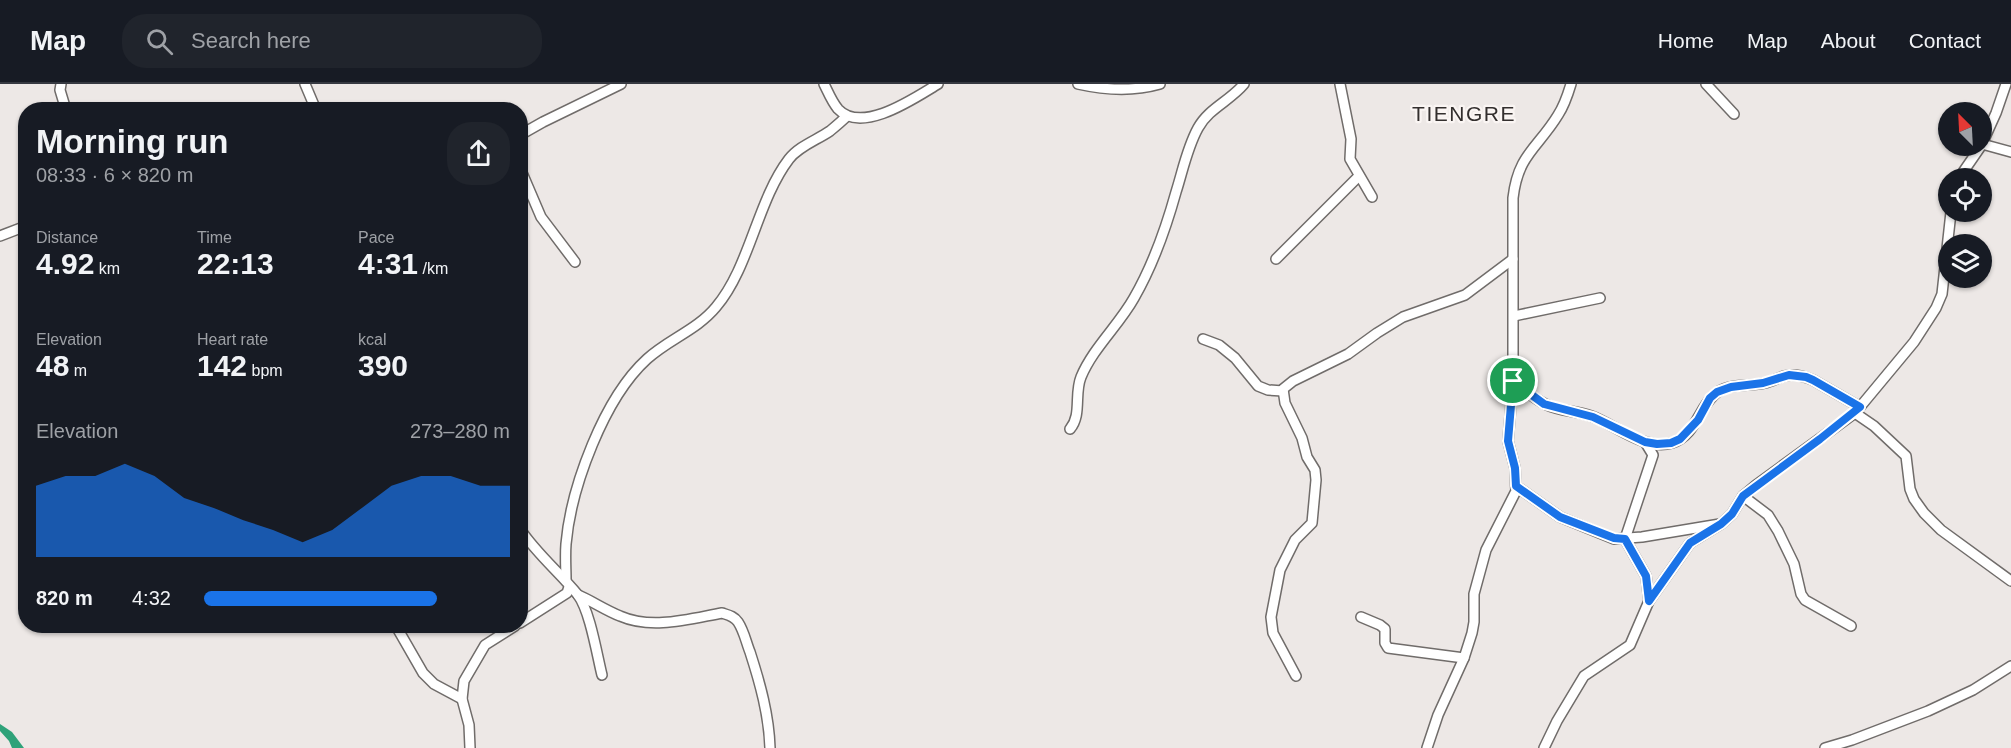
<!DOCTYPE html>
<html lang="en">
<head>
<meta charset="utf-8">
<style>
  :root { --surface:#171b24; --page:#20242c; --text:#f1f3f6; --muted:#9ea1a6; --line:#363941; --accent:#1a73e8 }
  body { margin:0; font-family:Helvetica,sans-serif; background:var(--page); color:var(--text); height:100vh; display:flex; flex-direction:column; font-size:22px; white-space:nowrap }
  * { box-sizing:border-box; margin:0 }
  p { font-size:20px; color:var(--muted) }
  .icon { flex:none; width:33px; height:33px; fill:none; stroke:currentColor; stroke-width:2; stroke-linecap:round; stroke-linejoin:round }
  .map { position:relative; flex:1; overflow:hidden }
  .side { position:absolute; left:18px; top:18px; width:510px; height:531px; display:flex; flex-direction:column; background:var(--surface); border-radius:24px; box-shadow:0 2px 4px #0004 }
  .side>* { flex:none }
  .needle { width:39px; rotate:336deg }
  .tools { position:absolute; left:1938px; top:18px; display:grid; gap:12px }
  .tools a { display:grid; place-items:center; width:54px; height:54px; border-radius:50%; background:var(--surface); box-shadow:0 2px 4px #0004; font-size:30px }
  .pin { position:absolute; display:grid; place-items:center; width:51px; height:51px; color:#fff; margin:-26px; border:3px solid #fff; border-radius:50%; box-shadow:0 2px 6px #0007 }
  .round { display:grid; place-items:center; flex:none; width:63px; height:63px; border-radius:24px; background:var(--page) }
  .head { display:flex; align-items:center; justify-content:space-between; height:102px; padding:0 18px }
  h1 { font-size:33px; font-weight:700; line-height:45px }
  .stats { display:grid; grid-template-columns:repeat(3,1fr); gap:9px; height:102px; padding:6px 18px }
  .stats div { display:grid; align-content:center }
  .stats b { font-size:30px; font-weight:700 }
  .stats small { font-size:16px; font-weight:400 }
  .stats p { font-size:16px }
  .chart { height:168px; padding:12px 18px }
  .chart p { display:flex; justify-content:space-between }
  .chart svg { width:100%; height:108px; margin-top:6px; fill:var(--accent); opacity:.7 }
  ul { padding:0 18px; list-style:none; font-size:20px }
  li { display:grid; grid-template-columns:96px 72px 1fr; align-items:center; height:45px }
  li i { height:15px; border-radius:8px; background:var(--accent) }
  header { display:flex; align-items:center; gap:36px; box-sizing:border-box; height:84px; padding:0 30px; background:var(--surface); border-bottom:2px solid var(--line) }
  header strong { font-size:28px }
  nav { display:flex; gap:33px; margin-inline-start:auto; font-size:21px }
  .search { width:420px; height:54px; background:var(--page); display:flex; align-items:center; gap:15px; box-sizing:border-box; padding:0 21px; border-radius:24px; color:var(--muted); font-size:22px }
  .map>svg:first-child { display:block }
  .water { fill:#2fa279 }
  .lines { fill:none; stroke-linecap:round; stroke-linejoin:round }
  .minor-casing { stroke:#706c6a; stroke-width:12 }
  .minor { stroke:#fff; stroke-width:9 }
  .route-casing { stroke:#fff; stroke-width:12 }
  .route { stroke:#1a73e8; stroke-width:8 }
  .labels { text-anchor:middle; stroke-width:4.5; stroke-linejoin:round; paint-order:stroke }
  .quarter-label { font-size:21px; letter-spacing:1.5px; fill:#332f2e; stroke:#faf5f3 }
</style>
</head>
<body>
<header>
<strong>Map</strong>
<div class="search"><svg class="icon" aria-label="search" viewBox="0 0 24 24"><circle cx="10" cy="10" r="6"/><path d="M15 15l6 6"/></svg>Search here</div>
<nav><a>Home</a><a>Map</a><a>About</a><a>Contact</a></nav>
</header>
<div class="map">
<svg width="2011" height="664" viewBox="0 0 2011 664">
  <rect width="100%" height="100%" fill="#ede8e6"/>
  <polygon class="water" points="0,640 12,648 24,664 12,664 9,657 0,647"/>
  <g class="lines">
    <defs>
      <g id="minor">
        <polyline points="61,0 60,6 66,26"/>
        <polyline points="305,0 316,26"/>
        <path d="M 824,0 C 828,8 832,18 838,25 C 862,51 916,13 938,0"/>
        <path d="M 1078,0 C 1105,6 1132,8 1160,0"/>
        <polyline points="1340,0 1351,55 1350,75 1372,113"/>
        <polyline points="1706,0 1734,30"/>
        <polyline points="520,51 543,38 621,0"/>
        <polyline points="1982,60 1996,29 2006,0"/>
        <polyline points="1982,60 2011,68"/>
        <polyline points="520,84 541,133 575,178"/>
        <polyline points="1959,94 1981,62"/>
        <polyline points="0,152 26,142"/>
        <polyline points="1276,175 1359,92"/>
        <polyline points="1514,232 1600,214"/>
        <polyline points="1203,255 1219,261 1235,274 1258,302 1268,306 1283,307"/>
        <path d="M 1513,297 C 1524,305 1534,315 1547,321 C 1560,327 1577,327 1591,332 C 1616,341 1644,367 1672,359 C 1695,352 1698,326 1713,312 C 1726,298 1748,303 1765,299 C 1774,297 1782,291 1791,291 C 1799,291 1806,293 1813,296 L 1860,323"/>
        <polyline points="1855,329 1874,342 1906,372 1910,405 1914,415 1924,429 1941,446 2011,497"/>
        <path d="M 1070,345 C 1082,331 1074,310 1081,293 C 1093,264 1119,241 1134,214 C 1153,181 1166,144 1176,108 C 1183,86 1187,64 1198,44 C 1209,24 1230,17 1244,0"/>
        <polyline points="1645,358 1653,371 1625,455 1646,492 1649,517"/>
        <polyline points="1516,402 1560,433 1614,455 1642,453 1720,440"/>
        <polyline points="1743,412 1768,431 1778,447 1794,480 1801,510 1805,516 1851,542"/>
        <path d="M 520,445 C 536,469 560,489 578,511 C 590,527 597,571 602,591"/>
        <path d="M 566,497 C 566,485 565,472 566,460 C 571,403 604,314 647,275 C 669,255 697,246 716,223 C 750,183 757,117 789,75 C 799,62 817,56 830,47 C 836,42 842,37 847,32"/>
        <path d="M 578,511 C 592,517 605,526 620,532 C 652,546 689,535 722,529 C 728,531 734,532 738,538 C 744,547 746,558 750,568 C 760,599 769,631 770,664"/>
        <polyline points="1361,533 1380,541 1385,545 1385,559 1388,564 1464,574"/>
        <polyline points="520,539 567,509 569,503"/>
        <polyline points="396,542 423,589 434,600 462,615"/>
        <polyline points="1296,592 1273,549 1271,533 1280,486 1295,456 1312,439 1316,396 1315,386 1307,373 1302,354 1285,319 1283,305 1293,297 1348,270 1377,249 1403,233 1465,211 1513,175"/>
        <polyline points="470,664 469,641 462,615 464,597 485,561 515,542"/>
        <path d="M 1427,664 L 1438,631 L 1464,574 L 1472,549 L 1474,538 L 1474,510 L 1486,466 L 1516,407 L 1515,384 L 1508,357 L 1513,297 L 1513,114 C 1518,70 1538,64 1558,31 C 1564,22 1568,10 1571,0"/>
        <polyline points="1544,664 1557,637 1584,592 1630,561 1649,517 1690,459 1721,440 1732,430 1743,412 1756,401 1855,329 1914,258 1936,224 1942,210 1951,128"/>
        <polyline points="1825,664 1852,656 1928,627 1973,606 2011,582"/>
      </g>
    </defs>
    <use href="#minor" class="minor-casing"/>
    <use href="#minor" class="minor"/>
  </g>
  <g class="lines">
    <defs>
      <polygon id="route" points="1789,291 1806,293 1813,296 1860,323 1820,355 1743,412 1732,430 1721,440 1690,459 1649,517 1646,492 1625,455 1614,454 1560,433 1516,402 1515,384 1508,357 1513,297 1544,320 1593,333 1645,358 1657,360 1671,359 1680,355 1698,336 1710,314 1717,308 1731,303 1763,299"/>
    </defs>
    <use href="#route" class="route-casing"/>
    <use href="#route" class="route"/>
  </g>
  <g class="labels">
    <g class="quarter-label">
      <text x="1464" y="37">TIENGRE</text>
    </g>
  </g>
</svg>
<div class="tools">
<a><svg class="needle" viewBox="-14 -14 28 28"><path d="M0-13l5 13h-10z" fill="#e53935"/><path d="M0 13l5-13h-10z" fill="#9ea1a6"/></svg></a>
<a><svg class="icon" aria-label="locate" viewBox="0 0 24 24"><circle cx="12" cy="12" r="6"/><path d="M12 2v4M12 18v4M2 12h4M18 12h4"/></svg></a>
<a><svg class="icon" aria-label="layers" viewBox="0 0 24 24"><path d="M12 4l9 5-9 5-9-5zM3 14l9 5 9-5"/></svg></a>
</div>
<div class="pin" style="left:1513px;top:297px;background:#1e9e55"><svg class="icon" aria-label="arrive" viewBox="0 0 24 24"><path d="M6 21V4h12l-3 4 3 4H6"/></svg></div>
<section class="side">
<div class="head"><div><h1>Morning run</h1><p>08:33 · 6 × 820 m</p></div><a class="round"><svg class="icon" aria-label="share" viewBox="0 0 24 24"><path d="M12 15V3M7 8l5-5 5 5M5 13v7h14v-7"/></svg></a></div>
<div class="stats">
<div><p>Distance</p><b>4.92<small> km</small></b></div>
<div><p>Time</p><b>22:13</b></div>
<div><p>Pace</p><b>4:31<small> /km</small></b></div>
</div>
<div class="stats">
<div><p>Elevation</p><b>48<small> m</small></b></div>
<div><p>Heart rate</p><b>142<small> bpm</small></b></div>
<div><p>kcal</p><b>390</b></div>
</div>
<div class="chart"><p><span>Elevation</span>273–280 m</p>
<svg viewBox="0 0 160 44" preserveAspectRatio="none"><path d="M0 44V15L10 11L20 11L30 6L40 11L50 20L60 24L70 29L80 33L90 38L100 33L110 24L120 15L130 11L140 11L150 15L160 15V44z"/></svg>
</div>
<ul>
<li><b>820 m</b>4:32<i style="width:76%"></i></li>
</ul>
</section>
</div>
</body>
</html>
